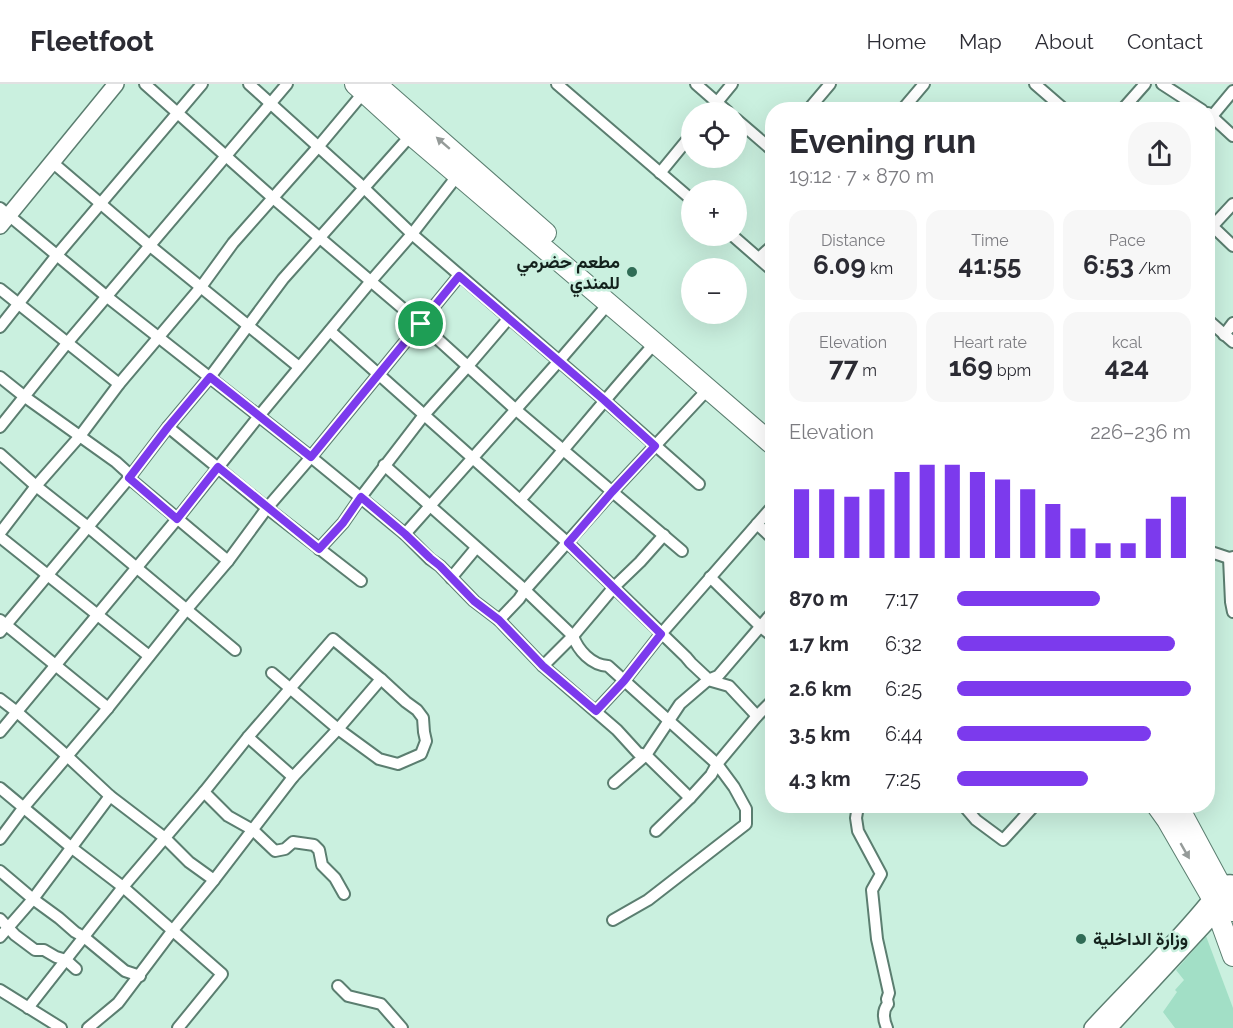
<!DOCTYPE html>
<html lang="en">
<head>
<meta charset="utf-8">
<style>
  :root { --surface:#fff; --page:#f7f7f7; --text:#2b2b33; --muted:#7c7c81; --line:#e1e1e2; --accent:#7c3aed }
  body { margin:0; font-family:Raleway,Vazirmatn,sans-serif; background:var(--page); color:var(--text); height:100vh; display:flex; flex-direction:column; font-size:22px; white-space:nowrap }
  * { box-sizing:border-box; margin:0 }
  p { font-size:20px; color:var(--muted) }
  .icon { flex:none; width:33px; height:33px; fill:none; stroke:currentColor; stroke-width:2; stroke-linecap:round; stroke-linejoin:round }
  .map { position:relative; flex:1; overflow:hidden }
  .side { position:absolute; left:765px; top:18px; width:450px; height:711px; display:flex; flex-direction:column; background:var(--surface); border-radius:24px; box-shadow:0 6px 24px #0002 }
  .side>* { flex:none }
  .buttons { position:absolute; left:681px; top:18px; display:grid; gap:12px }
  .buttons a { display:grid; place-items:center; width:66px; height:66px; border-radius:50%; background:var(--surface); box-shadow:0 6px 24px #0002; font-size:30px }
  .pin { position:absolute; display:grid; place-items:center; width:51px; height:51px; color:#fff; margin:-26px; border:3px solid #fff; border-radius:50%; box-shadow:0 2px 6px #0007 }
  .round { display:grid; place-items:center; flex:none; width:63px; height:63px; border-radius:24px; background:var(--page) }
  .overview { display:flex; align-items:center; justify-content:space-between; height:102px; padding:0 24px }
  h1 { font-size:33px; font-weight:700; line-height:45px }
  .stats { display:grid; grid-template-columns:repeat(3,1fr); gap:9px; height:102px; padding:6px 24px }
  .stats div { display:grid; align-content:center; border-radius:15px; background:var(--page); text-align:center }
  .stats b { font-size:26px; font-weight:700 }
  .stats small { font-size:16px; font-weight:400 }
  .stats p { font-size:16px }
  .chart { height:168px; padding:12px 24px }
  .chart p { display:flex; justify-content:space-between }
  .chart svg { width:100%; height:108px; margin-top:6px; stroke:var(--accent); stroke-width:6 }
  ul { padding:0 24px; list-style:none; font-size:20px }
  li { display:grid; grid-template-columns:96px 72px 1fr; align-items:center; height:45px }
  li i { height:15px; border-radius:8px; background:var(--accent) }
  header { display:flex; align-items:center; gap:36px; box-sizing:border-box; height:84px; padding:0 30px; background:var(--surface); border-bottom:2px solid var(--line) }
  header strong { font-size:28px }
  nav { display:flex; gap:33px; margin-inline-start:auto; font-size:21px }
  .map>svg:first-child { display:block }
  .green { fill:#a2dfc6 }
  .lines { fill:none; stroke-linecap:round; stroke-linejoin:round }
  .street-casing { stroke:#5b7e70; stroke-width:14 }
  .secondary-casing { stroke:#5b7e70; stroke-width:18 }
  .highway-casing { stroke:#5b7e70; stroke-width:22 }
  .street { stroke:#fff; stroke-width:10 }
  .secondary { stroke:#fff; stroke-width:15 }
  .highway { stroke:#fff; stroke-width:20 }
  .oneway { fill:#959b99 }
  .route-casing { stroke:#fff; stroke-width:12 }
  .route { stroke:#7c3aed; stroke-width:8 }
  .poi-dot { fill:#306c56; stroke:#caf0df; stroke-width:2 }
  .labels { text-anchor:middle; stroke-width:5; stroke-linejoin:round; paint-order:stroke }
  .poi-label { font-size:18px; font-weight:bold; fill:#13211c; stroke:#caf0df; text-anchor:end }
</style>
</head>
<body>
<header>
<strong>Fleetfoot</strong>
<nav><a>Home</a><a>Map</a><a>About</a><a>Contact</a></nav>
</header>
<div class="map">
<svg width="1233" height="944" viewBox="0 0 1233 944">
  <rect width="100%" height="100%" fill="#caf0df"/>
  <polygon class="green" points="1206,852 1233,924 1233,944 1175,944 1163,928 1177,908 1175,906 1184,896 1176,886"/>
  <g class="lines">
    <defs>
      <g id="street">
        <polyline points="145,0 273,114 421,240 515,325 682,467"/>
        <polyline points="249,0 364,104 412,150 604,316 699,400"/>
        <polyline points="557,0 692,116"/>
        <polyline points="696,0 728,28"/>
        <polyline points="1035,0 1065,26"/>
        <polyline points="1162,0 1202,26"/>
        <polyline points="808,26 830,0"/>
        <polyline points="902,26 924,0"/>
        <polyline points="1122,26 1145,0"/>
        <polyline points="709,28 732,0"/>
        <polyline points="1208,29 1233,52"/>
        <polyline points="736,35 772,66"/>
        <polyline points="1208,37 1233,7"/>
        <polyline points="52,78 149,161 299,283"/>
        <polyline points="660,89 692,50"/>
        <polyline points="0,124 106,212 311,373 405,450 430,475 440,482 474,517 499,536 543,582 617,646 638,669 646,671 690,714"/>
        <polyline points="1208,138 1233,162"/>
        <polyline points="1208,147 1233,120"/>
        <polyline points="733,152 772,186"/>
        <polyline points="759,174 772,162"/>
        <polyline points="0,205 119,300"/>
        <polyline points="1208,236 1233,258"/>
        <polyline points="0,243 57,171 202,0"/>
        <polyline points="330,247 568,459 686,573 691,579 706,593 708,596 729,602 757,632"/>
        <polyline points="1224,251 1233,239"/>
        <polyline points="0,293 25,313 116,378 127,388 129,394 228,477"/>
        <polyline points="0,343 68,258 287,0"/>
        <polyline points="168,343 267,424 361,497"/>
        <polyline points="0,370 36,402 88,443 235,566"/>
        <path d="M 384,381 L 525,506 L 573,552 C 578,566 591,581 608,582 L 717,680 L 734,703 L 746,725 L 746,740 L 648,816 L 613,836"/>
        <path d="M 520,416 C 566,364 609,310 655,259"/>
        <polyline points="757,440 772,454"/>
        <polyline points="0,449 36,402 80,352 119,300 201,203 233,159 318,63 364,8"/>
        <polyline points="405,450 559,277 609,219"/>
        <polyline points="0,453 149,572"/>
        <polyline points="319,465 343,439 361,413 424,331 468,282 509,234"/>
        <polyline points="1208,467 1229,474 1233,473"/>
        <polyline points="1229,474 1231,518 1233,528"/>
        <polyline points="710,493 761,543 772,552"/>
        <polyline points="451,494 476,464"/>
        <polyline points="0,536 108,624"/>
        <polyline points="499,536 519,515 525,506 612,408 708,305"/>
        <polyline points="0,548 129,394 168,343 210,293 283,195 411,51"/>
        <polyline points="543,582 573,552 614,503 640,478 664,451"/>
        <polyline points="0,615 17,628 66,671 110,712 165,754 189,778 214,796"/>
        <polyline points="596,627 624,597 661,550 772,423"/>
        <polyline points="0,648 177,435 259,332 371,197 412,150 461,87"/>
        <polyline points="248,653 293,693"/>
        <polyline points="614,699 646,671 680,620 708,596 718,592 772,529"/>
        <polyline points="0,704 72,764 123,803 222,890 178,944"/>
        <polyline points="204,708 228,732 253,746 275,767 285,765 293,758 314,761 319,766 322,781 335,794 344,810"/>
        <path d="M 858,722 L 856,734 L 858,747 L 881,790 L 872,806 L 877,855 L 889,909 L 887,915 L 888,920 C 882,927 884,937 887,944"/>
        <polyline points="964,722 976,736 1003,756 1034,722"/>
        <polyline points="656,747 690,714 711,691 717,680 757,632 772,617"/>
        <polyline points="0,755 24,723 108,624 187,525 228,477 267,424 311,373 459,192"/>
        <polyline points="0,787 33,815 59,834 75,848 84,853 125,887 140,892"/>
        <polyline points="0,835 15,851 35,866 44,866 56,873 66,876 76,885"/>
        <polyline points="0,853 33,815 110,712"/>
        <polyline points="338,902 348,912 381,920 402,944"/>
        <polyline points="0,906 61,944"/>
        <polyline points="28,924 123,803 204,708 248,653 333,555 381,595 406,618 417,626 423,634 424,648 426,657 421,670 398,680 379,675 338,645 272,589"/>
        <polyline points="88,944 118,919 173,846 214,796 293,693 338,645 381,595"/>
      </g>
      <g id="secondary">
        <polyline points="0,142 116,0"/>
        <path d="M 1092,944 C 1130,903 1171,864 1207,820 C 1215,810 1218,797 1233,799"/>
        <polyline points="1109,944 1222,822"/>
      </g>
      <g id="highway">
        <polyline points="355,0 411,51 655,259 772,360"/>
        <polyline points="376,0 546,149"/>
        <polyline points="1157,722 1167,736 1212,814 1233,872"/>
        <polyline points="1178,722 1220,800 1233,827"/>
      </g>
    </defs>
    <use href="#street" class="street-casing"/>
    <use href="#secondary" class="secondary-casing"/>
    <use href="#highway" class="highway-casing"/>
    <use href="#street" class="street"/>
    <use href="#secondary" class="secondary"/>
    <use href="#highway" class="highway"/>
  </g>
  <defs><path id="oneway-solid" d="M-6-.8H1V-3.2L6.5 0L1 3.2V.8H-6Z" transform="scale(1.5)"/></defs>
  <g class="oneway">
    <use href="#oneway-solid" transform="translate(443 59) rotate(-139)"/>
    <use href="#oneway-solid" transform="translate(1185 767) rotate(60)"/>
  </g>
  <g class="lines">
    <defs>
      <polygon id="route" points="459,192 604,316 655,362 612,408 568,459 661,550 624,597 596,627 543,582 499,536 474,517 440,482 430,474 405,450 361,413 343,439 319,465 218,383 177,435 129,394 168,343 210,293 311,373"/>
    </defs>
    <use href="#route" class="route-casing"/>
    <use href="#route" class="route"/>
  </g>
  <g class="poi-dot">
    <circle cx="632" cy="188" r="6"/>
    <circle cx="1081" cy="855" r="6"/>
  </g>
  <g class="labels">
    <g class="poi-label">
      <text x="620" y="184">مطعم حضرمي<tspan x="620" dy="21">للمندي</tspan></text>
      <text x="1093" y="861" text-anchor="start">وزارة الداخلية</text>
    </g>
  </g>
</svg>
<div class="buttons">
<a><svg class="icon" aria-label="locate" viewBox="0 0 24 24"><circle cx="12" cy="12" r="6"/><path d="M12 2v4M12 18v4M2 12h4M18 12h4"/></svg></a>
<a>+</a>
<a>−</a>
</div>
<div class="pin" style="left:421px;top:240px;background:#1e9e55"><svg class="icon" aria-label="arrive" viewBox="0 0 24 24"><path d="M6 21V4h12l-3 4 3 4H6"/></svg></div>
<section class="side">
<div class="overview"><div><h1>Evening run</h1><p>19:12 · 7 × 870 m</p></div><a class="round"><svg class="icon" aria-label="share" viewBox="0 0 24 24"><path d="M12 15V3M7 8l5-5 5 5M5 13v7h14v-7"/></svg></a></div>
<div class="stats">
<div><p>Distance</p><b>6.09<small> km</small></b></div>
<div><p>Time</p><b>41:55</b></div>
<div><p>Pace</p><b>6:53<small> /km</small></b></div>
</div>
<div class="stats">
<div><p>Elevation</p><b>77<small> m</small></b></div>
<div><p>Heart rate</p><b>169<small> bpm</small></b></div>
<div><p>kcal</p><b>424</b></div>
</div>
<div class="chart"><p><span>Elevation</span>226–236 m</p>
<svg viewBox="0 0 160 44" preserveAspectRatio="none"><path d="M5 44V16M15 44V16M25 44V19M35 44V16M45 44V9M55 44V6M65 44V6M75 44V9M85 44V12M95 44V16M105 44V22M115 44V32M125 44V38M135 44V38M145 44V28M155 44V19"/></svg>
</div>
<ul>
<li><b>870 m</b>7:17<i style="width:61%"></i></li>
<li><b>1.7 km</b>6:32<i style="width:93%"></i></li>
<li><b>2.6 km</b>6:25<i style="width:100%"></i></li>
<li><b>3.5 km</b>6:44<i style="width:83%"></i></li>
<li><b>4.3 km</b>7:25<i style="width:56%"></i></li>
</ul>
</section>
</div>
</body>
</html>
